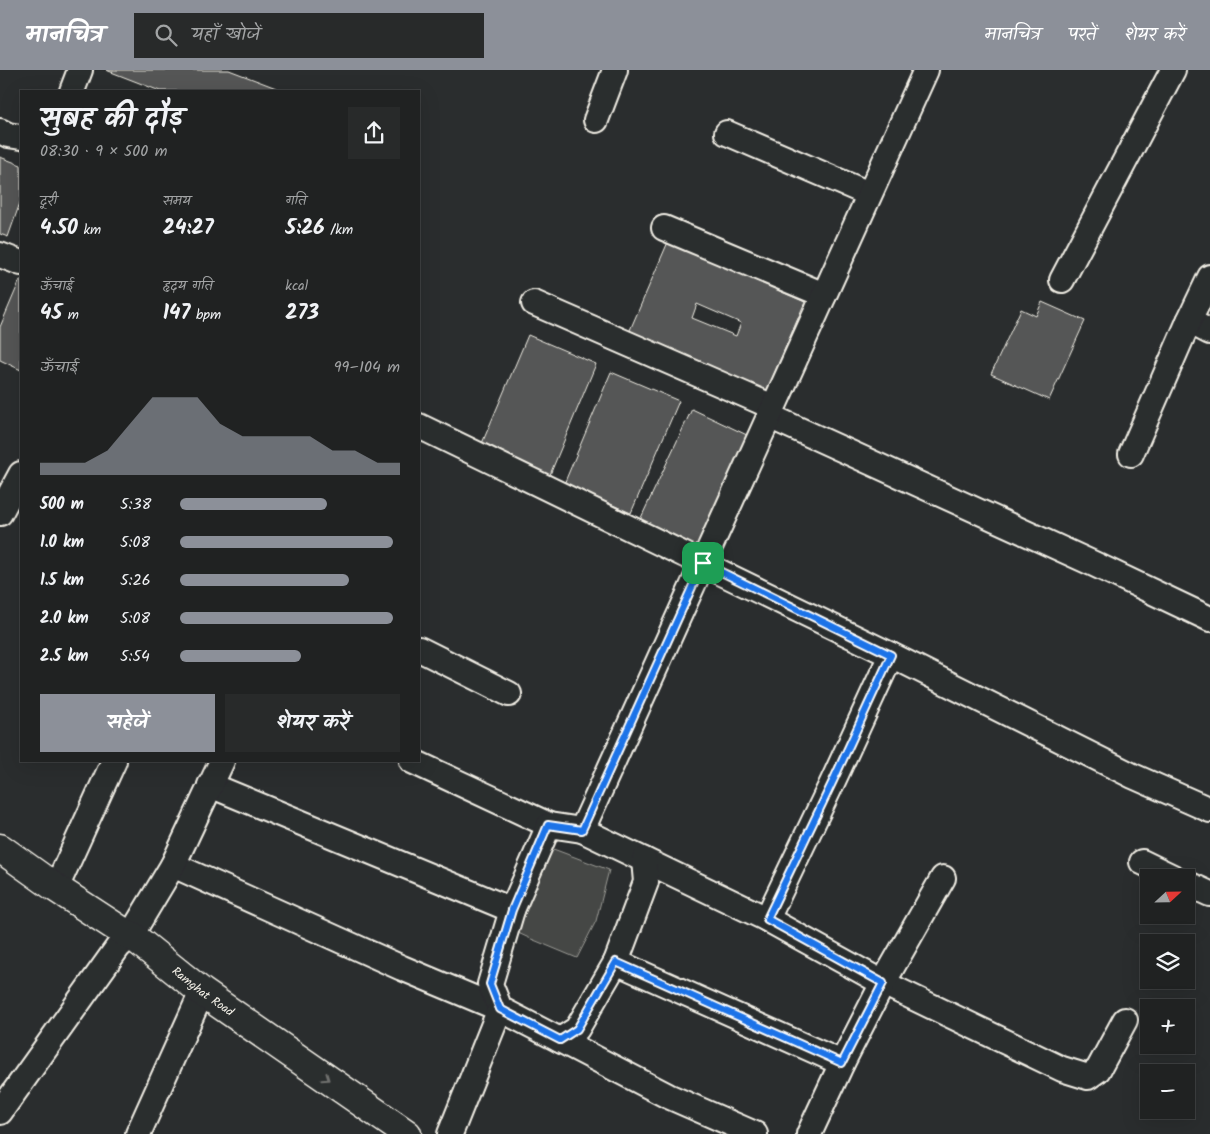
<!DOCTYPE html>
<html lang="hi">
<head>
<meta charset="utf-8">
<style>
  :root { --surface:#202222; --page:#282a2a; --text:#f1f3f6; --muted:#a2a4a5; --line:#3d3f40; --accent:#8c9099 }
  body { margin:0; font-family:Kalam,"Playpen Sans Deva",sans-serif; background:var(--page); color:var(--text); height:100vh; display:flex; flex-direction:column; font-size:19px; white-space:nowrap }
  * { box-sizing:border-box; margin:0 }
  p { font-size:16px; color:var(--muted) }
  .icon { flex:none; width:28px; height:28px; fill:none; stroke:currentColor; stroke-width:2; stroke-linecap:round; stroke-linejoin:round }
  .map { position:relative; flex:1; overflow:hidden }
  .drawer { position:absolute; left:20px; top:20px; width:400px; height:672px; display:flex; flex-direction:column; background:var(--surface); border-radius:0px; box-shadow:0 5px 20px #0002,0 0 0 1px var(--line) }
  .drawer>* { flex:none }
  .needle { width:32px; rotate:68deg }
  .buttons { position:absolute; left:1140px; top:799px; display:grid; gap:10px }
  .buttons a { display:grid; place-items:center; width:55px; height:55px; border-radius:0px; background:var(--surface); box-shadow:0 5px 20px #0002,0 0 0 1px var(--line); font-size:25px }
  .pin { position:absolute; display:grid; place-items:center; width:42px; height:42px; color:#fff; margin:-21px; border-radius:10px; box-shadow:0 2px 8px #0006 }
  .round { display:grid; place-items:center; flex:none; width:52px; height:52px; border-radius:0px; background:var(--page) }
  .headline { display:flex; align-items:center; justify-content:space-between; height:85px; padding:0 20px }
  h1 { font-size:28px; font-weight:700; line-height:38px }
  .stats { display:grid; grid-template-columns:repeat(3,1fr); gap:8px; height:85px; padding:5px 20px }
  .stats div { display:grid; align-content:center }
  .stats b { font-size:21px; font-weight:700 }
  .stats small { font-size:14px; font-weight:400 }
  .stats p { font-size:14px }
  .chart { height:140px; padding:10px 20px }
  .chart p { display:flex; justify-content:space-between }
  .chart svg { width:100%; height:90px; margin-top:5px; fill:var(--accent); opacity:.7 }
  .cta { display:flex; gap:10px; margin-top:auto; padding:10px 20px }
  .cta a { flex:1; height:58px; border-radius:0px; background:var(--accent); color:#fff; font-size:20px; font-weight:700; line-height:58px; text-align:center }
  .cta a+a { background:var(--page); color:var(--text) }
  ul { padding:0 20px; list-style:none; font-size:16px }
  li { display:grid; grid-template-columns:80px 60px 1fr; align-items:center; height:38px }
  li i { height:12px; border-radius:6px; background:var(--accent) }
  header { display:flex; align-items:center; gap:30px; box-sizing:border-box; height:70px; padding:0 25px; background:var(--accent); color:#fff }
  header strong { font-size:24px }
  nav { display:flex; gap:28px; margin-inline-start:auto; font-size:18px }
  .search { width:350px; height:45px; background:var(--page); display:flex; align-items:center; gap:12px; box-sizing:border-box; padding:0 18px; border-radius:0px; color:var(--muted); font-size:19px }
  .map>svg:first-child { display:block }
  .green { fill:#444645; stroke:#9c9c96 }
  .building { fill:#555756; stroke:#f4f1e8; fill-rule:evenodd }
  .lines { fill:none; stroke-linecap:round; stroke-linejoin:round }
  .minor-casing { stroke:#f4f1e8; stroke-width:28 }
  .major-casing { stroke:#f4f1e8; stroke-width:31 }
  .minor { stroke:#2a2d2e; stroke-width:24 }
  .major { stroke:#2a2d2e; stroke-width:28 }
  .oneway { stroke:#71726f }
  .route-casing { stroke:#fff; stroke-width:10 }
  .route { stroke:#1a73e8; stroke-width:6 }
  .labels { text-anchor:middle; stroke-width:4; stroke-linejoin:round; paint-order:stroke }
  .street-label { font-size:12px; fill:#f4f1e8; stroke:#2a2d2e }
</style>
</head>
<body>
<header>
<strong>मानचित्र</strong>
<div class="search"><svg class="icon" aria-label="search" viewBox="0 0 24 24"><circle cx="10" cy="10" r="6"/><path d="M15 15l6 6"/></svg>यहाँ खोजें</div>
<nav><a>मानचित्र</a><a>परतें</a><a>शेयर करें</a></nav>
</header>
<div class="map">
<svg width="1210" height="1064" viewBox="0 0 1210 1064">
  <rect width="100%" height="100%" fill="#2a2d2e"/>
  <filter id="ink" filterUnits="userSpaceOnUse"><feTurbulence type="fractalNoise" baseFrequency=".02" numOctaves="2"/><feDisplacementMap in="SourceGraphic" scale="10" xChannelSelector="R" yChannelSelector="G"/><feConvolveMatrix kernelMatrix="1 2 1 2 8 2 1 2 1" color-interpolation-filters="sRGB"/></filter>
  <g filter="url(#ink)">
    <polygon class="green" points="548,777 609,800 596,851 577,888 529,868 505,857"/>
    <g class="building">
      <polygon points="106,0 229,0 284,21 160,21"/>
      <polygon points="0,87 21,95 21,130 8,167 0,164"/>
      <path d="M 668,172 L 805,232 L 764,327 L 627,267 ZM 697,234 L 741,253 L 736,266 L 692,248 Z"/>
      <polygon points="20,210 21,210 21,300 0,290 0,257"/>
      <polygon points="1042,232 1085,251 1049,330 991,304 1021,239 1036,246"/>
      <polygon points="528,265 596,294 549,407 480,378"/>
      <polygon points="611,302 679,331 631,443 564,414"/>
      <polygon points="692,339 749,366 697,478 640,450"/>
    </g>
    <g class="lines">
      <defs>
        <g id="minor">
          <polyline points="72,21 80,0"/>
          <polyline points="596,50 615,0"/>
          <polyline points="0,61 8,65 21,67"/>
          <polyline points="727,63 869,124"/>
          <polyline points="664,158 824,225"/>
          <polyline points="0,185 21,193"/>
          <polyline points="1062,210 1173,0"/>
          <polyline points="534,233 773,337"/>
          <polyline points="1189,251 1210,262"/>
          <polyline points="769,346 1094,494 1210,549"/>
          <polyline points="419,356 891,585 833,711 767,849"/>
          <polyline points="1131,384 1189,251 1210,207"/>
          <polyline points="0,443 21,404"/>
          <polyline points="419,579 509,624"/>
          <polyline points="891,585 1133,706 1210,740"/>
          <polyline points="412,691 549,755"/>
          <polyline points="210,715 512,840 549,755 582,760 926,0"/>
          <polyline points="582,760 767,849 883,913 1062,999 1088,1007 1098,1000 1125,950"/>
          <polyline points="1142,792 1175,808"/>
          <polyline points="173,795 402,898 500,939"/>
          <polyline points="1186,813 1210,824"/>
          <polyline points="56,818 114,691"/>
          <polyline points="616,892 842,993"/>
          <polyline points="500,939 490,914 512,840"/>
          <polyline points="560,970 577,959 616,892 646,812 644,790"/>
          <polyline points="0,1042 118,877 131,865 173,795 222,691"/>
          <polyline points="138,1064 202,922"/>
          <polyline points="450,1064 500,939 668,1026 755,1064"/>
          <polyline points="809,1064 842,993 883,913 943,808"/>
        </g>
        <g id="major">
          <path id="s1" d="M 0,778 L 56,818 L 125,863 L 131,865 L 202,922 L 407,1064"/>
        </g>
      </defs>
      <use href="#minor" class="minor-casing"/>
      <use href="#major" class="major-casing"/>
      <use href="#minor" class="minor"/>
      <use href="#major" class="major"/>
    </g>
    <defs><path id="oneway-chevron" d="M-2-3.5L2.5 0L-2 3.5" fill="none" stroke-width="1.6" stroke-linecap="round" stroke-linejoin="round" transform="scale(1.25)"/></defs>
    <use class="oneway" href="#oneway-chevron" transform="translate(326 1008) rotate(35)"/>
  </g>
  <g class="lines" filter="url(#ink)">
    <defs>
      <polygon id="route" points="703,493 891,585 833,711 767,849 883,913 842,993 616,892 577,959 560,970 500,939 490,914 512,840 548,755 582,760"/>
    </defs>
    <use href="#route" class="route-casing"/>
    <use href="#route" class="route"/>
  </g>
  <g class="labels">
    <g class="street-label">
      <text dy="4" stroke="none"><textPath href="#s1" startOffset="249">Ramghat Road</textPath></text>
    </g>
  </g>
</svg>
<div class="buttons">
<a><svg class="needle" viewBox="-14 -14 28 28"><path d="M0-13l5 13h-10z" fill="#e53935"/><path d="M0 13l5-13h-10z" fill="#a2a4a5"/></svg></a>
<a><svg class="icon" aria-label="layers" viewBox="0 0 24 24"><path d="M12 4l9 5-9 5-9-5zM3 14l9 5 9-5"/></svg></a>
<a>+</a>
<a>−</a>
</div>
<div class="pin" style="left:703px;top:493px;background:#1e9e55"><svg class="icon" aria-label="arrive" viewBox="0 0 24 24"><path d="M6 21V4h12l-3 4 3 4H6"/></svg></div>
<section class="drawer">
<div class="headline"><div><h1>सुबह की दौड़</h1><p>08:30 · 9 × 500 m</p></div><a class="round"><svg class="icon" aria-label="share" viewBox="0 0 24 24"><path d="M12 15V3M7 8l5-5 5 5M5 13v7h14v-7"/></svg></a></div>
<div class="stats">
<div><p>दूरी</p><b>4.50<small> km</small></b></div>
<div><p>समय</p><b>24:27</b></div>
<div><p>गति</p><b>5:26<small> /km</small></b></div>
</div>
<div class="stats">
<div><p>ऊँचाई</p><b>45<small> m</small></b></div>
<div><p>हृदय गति</p><b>147<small> bpm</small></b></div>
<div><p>kcal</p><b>273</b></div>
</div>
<div class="chart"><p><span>ऊँचाई</span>99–104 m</p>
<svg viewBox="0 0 160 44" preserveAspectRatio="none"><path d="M0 44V38L10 38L20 38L30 32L40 19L50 6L60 6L70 6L80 19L90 25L100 25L110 25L120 25L130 32L140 32L150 38L160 38V44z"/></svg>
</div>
<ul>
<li><b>500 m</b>5:38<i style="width:67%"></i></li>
<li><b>1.0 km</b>5:08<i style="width:97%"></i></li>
<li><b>1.5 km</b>5:26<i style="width:77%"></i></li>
<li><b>2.0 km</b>5:08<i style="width:97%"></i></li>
<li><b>2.5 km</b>5:54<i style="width:55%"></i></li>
</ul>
<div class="cta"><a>सहेजें</a><a>शेयर करें</a></div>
</section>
</div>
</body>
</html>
